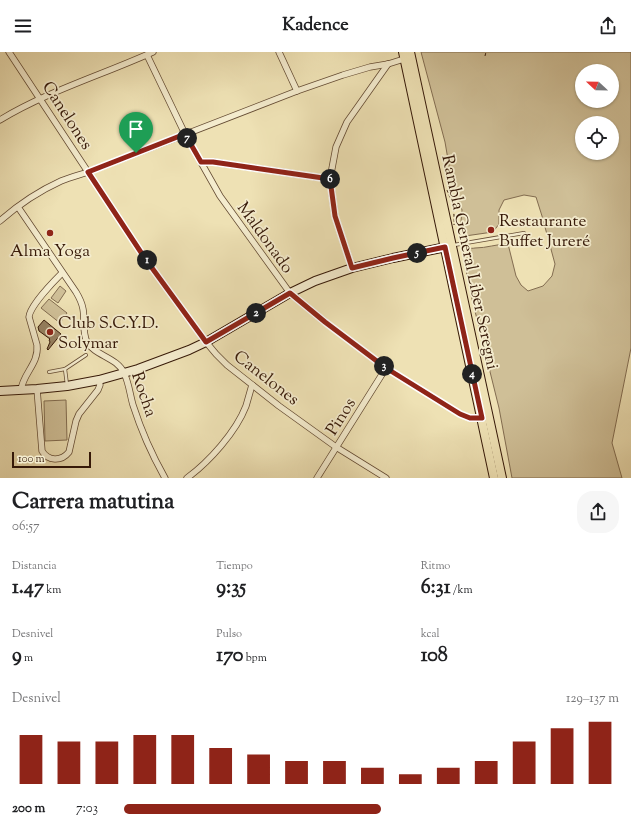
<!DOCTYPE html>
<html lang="es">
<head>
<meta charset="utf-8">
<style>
  :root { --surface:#fff; --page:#f6f6f6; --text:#202124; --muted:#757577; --accent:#8f2418 }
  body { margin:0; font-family:"Sorts Mill Goudy",serif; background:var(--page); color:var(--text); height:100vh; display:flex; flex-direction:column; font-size:15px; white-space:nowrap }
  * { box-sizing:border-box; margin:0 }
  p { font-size:13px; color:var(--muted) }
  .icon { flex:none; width:22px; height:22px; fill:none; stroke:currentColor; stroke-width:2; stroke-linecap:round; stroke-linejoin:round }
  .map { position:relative; height:426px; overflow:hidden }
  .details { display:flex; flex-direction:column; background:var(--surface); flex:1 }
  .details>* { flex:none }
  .needle { width:26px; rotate:292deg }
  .controls { position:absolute; left:575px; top:12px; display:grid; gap:8px }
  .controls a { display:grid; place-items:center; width:44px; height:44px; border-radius:50%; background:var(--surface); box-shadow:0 1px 3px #0004; font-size:20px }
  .scale { position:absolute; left:12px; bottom:10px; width:79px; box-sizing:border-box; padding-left:4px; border:2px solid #361908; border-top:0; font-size:11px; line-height:14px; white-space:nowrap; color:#361908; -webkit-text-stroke:3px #f4ecce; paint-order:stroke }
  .pin { position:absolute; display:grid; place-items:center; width:34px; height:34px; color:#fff; margin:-41px -17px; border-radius:50% 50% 50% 0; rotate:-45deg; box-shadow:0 0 4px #0007 }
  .pin .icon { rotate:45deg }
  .km { position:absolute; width:20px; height:20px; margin:-10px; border-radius:50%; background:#222; color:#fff; font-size:11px; line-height:20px; text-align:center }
  .round { display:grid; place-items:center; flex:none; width:42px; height:42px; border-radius:16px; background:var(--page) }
  .head { display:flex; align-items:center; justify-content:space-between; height:68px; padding:0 12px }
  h1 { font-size:22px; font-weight:700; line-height:30px }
  .stats { display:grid; grid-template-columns:repeat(3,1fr); gap:6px; height:68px; padding:4px 12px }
  .stats div { display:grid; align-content:center }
  .stats b { font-size:20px; font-weight:700 }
  .stats small { font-size:11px; font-weight:400 }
  .stats p { font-size:11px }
  .chart { height:112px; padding:8px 12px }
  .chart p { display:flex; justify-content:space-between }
  .chart svg { width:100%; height:72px; margin-top:4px; stroke:var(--accent); stroke-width:6 }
  ul { padding:0 12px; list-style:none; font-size:13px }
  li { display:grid; grid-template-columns:64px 48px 1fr; align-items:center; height:30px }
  li i { height:10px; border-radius:5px; background:var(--accent) }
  header { display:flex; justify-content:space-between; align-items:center; height:52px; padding:0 12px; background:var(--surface); font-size:18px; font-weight:700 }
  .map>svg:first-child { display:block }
  .green { fill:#cfbf97; stroke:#826c50; fill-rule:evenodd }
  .building { fill:#968161; stroke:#361908 }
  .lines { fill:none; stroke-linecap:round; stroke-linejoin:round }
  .lane-casing { stroke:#644b33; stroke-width:4 }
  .street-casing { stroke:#644b33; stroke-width:7 }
  .secondary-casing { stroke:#361908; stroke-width:10 }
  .primary-casing { stroke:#361908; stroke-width:10 }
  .path { stroke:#361908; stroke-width:1; stroke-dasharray:3 2; stroke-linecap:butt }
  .lane { stroke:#f4ecce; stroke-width:2.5 }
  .street { stroke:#f4ecce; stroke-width:5.5 }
  .secondary { stroke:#f4ecce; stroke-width:8 }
  .primary { stroke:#eee1b4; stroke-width:8 }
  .route-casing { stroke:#fff; stroke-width:8 }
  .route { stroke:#8f2418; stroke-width:5 }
  .poi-dot { fill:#8f2418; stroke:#f4ecce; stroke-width:1.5 }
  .labels { text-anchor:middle; stroke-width:3.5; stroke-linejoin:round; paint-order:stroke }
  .street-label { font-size:17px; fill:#361908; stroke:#f4ecce }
  .poi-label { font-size:17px; fill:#361908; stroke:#f4ecce; text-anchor:start }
</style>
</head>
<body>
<header><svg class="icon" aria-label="menu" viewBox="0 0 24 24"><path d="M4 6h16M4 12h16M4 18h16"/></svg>Kadence<svg class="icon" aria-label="share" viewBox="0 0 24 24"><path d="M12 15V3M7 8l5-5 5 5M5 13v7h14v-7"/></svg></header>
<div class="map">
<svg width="631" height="426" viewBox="0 0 631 426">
  <rect width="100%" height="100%" fill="#eee1b4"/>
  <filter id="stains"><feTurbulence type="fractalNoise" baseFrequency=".005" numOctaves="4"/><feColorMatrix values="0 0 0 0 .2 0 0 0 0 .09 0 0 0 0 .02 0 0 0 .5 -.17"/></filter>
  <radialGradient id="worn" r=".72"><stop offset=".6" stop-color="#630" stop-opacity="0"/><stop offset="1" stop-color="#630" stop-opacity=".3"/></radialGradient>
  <g class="green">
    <path d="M 421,0 L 631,0 L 631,296 L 612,391 L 622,426 L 512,426 L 499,356 L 471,243 L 462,198 C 467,195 470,197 475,196 C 487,196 496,192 508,192 L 516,224 L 521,233 L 528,239 L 543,234 L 552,224 L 555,212 L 542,164 L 536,145 L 524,143 L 504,148 L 499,158 L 499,172 L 493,180 L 465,184 L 460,180 L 462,158 L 451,125 L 445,90 ZM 582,19 L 612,19 L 612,49 L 582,49 ZM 582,71 L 612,71 L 612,101 L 582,101 Z"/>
    <polygon points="60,234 66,239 58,251 51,246"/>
    <polygon points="49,247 67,261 60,271 41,256"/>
    <polygon points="66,348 67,388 45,389 44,349"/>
  </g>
  <polygon class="building" points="44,268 61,282 48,298 47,297 50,290 49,288 50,287 39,279 38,275"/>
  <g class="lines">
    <defs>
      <g id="lane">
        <polyline points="454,193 524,181"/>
        <polyline points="49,320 65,317"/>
        <polyline points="67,333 65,317 86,303"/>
      </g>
      <g id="street">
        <polyline points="9,0 144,205 206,290 216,302 227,313 279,354 336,395 386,426"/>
        <polyline points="279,0 297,39"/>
        <polyline points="147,3 185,82 220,144 290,241 325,270 386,316 460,362 470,366 482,366"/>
        <path d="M 0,68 C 48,39 102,23 153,0"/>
        <polyline points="201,110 213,110 330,127"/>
        <path d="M 18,155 L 76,240 C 79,245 82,251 83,257 C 85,268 82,280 87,290 C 95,304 117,305 124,321 C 129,331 130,343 133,353 C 141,378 152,403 165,426"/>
        <path d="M 0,169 C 18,153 39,139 61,129 C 70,125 79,123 88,120 L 297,39 L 343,23 L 370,15 L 388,12 L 404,7"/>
        <polyline points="352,216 335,164 330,127 336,95 347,70 388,12"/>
        <path d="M 37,337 L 42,399 C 48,409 61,410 69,400 L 76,369 L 79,362 L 98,338 L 100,333 L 99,328"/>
        <path d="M 21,338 C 23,321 39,312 37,293 L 29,265 C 30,254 54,229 62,221"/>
        <path d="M 187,426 C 209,410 236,380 246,354 C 248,347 250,340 252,333"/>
        <polyline points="317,426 386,316"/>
      </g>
      <polyline id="secondary" points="0,339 37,337 67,334 99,328 138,317 189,298 206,290 290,241 315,229 352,216 393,206 451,194"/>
      <g id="primary">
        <polyline points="403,0 494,426"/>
        <polyline points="410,0 502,426"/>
      </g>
    </defs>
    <use href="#lane" class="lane-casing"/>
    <use href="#street" class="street-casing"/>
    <use href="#secondary" class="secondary-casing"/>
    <use href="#primary" class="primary-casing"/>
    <g class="path">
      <polyline points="485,4 486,0"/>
      <path d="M 447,138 C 452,149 455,160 454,173"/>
    </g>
    <use href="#lane" class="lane"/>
    <use href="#street" class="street"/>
    <use href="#secondary" class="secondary"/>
    <use href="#primary" class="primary"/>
  </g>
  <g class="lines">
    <defs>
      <polygon id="route" points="185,82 201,110 213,110 330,127 335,164 352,216 393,206 445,195 482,366 470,366 460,362 386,316 325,270 290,241 206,290 144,205 88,120"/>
    </defs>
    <use href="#route" class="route-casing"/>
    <use href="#route" class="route"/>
  </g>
  <g class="poi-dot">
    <circle cx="491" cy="178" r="4"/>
    <circle cx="50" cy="181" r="4"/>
    <circle cx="50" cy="280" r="4"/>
  </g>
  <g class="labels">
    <g class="street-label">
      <text transform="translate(68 63) rotate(57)" y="6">Canelones</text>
      <text transform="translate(266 185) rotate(54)" y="6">Maldonado</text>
      <text transform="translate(471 210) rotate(78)" y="6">Rambla General Liber Seregni</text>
      <text transform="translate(267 325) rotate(38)" y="6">Canelones</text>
      <text transform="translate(145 342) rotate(71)" y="6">Rocha</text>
      <text transform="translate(340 364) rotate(-58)" y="6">Pinos</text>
    </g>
    <g class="poi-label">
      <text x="499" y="174">Restaurante<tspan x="499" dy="20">Buffet Jureré</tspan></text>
      <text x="50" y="204" text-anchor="middle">Alma Yoga</text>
      <text x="58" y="276">Club S.C.Y.D.<tspan x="58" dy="20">Solymar</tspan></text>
    </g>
  </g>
  <rect width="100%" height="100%" filter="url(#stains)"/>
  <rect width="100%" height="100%" fill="url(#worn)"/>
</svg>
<div class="controls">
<a><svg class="needle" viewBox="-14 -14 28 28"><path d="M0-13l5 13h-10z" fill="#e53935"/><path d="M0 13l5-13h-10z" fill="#757577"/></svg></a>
<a><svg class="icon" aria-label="locate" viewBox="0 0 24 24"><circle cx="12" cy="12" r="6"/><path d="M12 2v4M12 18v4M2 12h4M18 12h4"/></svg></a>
</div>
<div class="scale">100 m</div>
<div class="pin" style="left:136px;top:101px;background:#1e9e55"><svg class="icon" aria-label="arrive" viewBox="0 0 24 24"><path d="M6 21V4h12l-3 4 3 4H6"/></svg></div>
<b class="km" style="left:147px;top:208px">1</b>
<b class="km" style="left:256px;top:261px">2</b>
<b class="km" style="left:384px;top:314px">3</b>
<b class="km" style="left:472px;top:322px">4</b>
<b class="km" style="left:417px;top:201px">5</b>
<b class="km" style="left:330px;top:127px">6</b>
<b class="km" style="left:187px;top:86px">7</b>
</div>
<section class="details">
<div class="head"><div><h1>Carrera matutina</h1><p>06:57</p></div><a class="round"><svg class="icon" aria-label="share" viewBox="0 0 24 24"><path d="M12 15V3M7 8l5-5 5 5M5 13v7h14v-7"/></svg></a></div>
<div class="stats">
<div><p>Distancia</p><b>1.47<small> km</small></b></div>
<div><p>Tiempo</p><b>9:35</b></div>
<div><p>Ritmo</p><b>6:31<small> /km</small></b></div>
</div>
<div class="stats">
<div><p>Desnivel</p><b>9<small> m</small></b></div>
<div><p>Pulso</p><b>170<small> bpm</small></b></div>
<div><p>kcal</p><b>108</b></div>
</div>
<div class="chart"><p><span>Desnivel</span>129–137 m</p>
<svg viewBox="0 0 160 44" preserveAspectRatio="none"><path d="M5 44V14M15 44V18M25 44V18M35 44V14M45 44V14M55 44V22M65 44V26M75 44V30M85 44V30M95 44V34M105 44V38M115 44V34M125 44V30M135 44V18M145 44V10M155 44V6"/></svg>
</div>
<ul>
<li><b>200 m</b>7:03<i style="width:52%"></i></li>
</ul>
</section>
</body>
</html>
